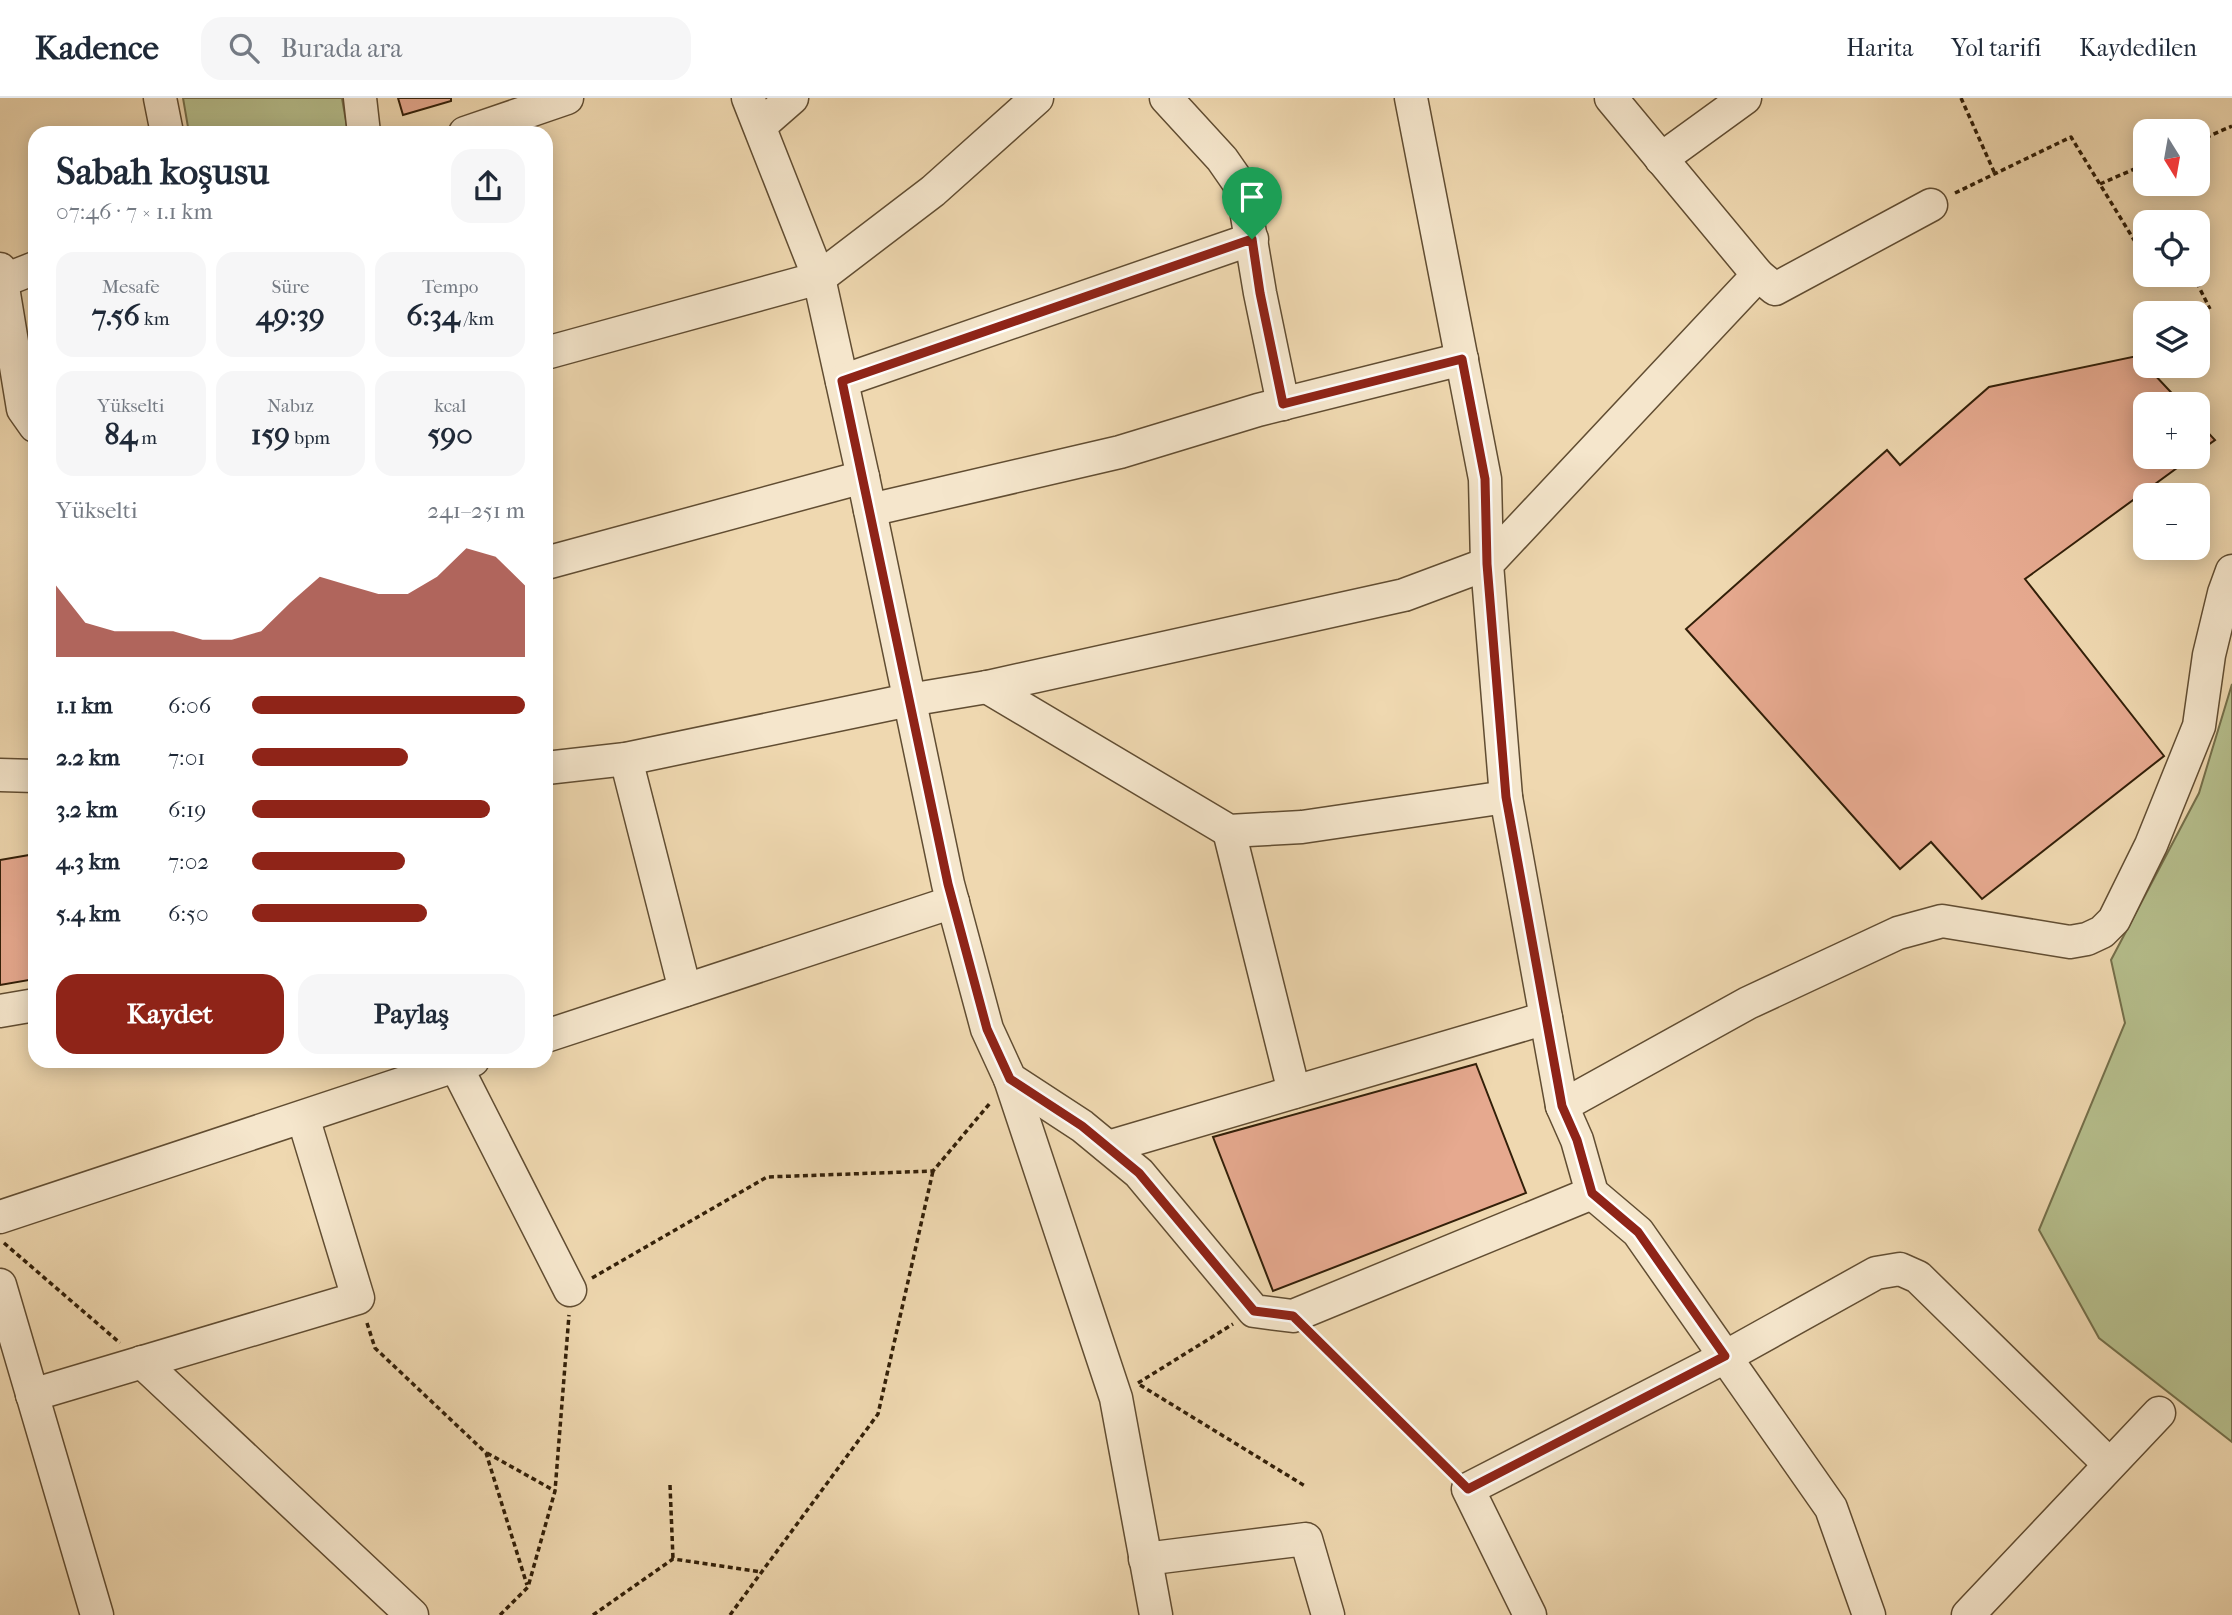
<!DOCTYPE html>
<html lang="tr">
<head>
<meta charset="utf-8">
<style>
  :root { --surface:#fff; --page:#f6f6f7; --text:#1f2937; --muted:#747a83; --line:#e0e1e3; --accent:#8f2418 }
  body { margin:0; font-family:"IM FELL French Canon",serif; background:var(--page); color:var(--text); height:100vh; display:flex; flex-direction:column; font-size:26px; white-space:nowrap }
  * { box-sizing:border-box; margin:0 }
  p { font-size:23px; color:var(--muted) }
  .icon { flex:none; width:38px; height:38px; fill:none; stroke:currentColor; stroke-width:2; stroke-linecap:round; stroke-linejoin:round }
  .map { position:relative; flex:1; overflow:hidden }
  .panel { position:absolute; left:28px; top:28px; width:525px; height:942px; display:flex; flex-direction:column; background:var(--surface); border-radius:21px; box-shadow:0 4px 18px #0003 }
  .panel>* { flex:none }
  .needle { width:46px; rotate:169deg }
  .tools { position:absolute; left:2133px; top:21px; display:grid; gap:14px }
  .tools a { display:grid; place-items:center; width:77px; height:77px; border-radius:14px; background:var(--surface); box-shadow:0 4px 18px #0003; font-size:35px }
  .pin { position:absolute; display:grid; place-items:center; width:60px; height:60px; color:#fff; margin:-72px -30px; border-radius:50% 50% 50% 0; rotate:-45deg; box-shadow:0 0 7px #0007 }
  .pin .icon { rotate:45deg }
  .round { display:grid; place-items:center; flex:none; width:74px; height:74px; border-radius:21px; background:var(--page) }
  .head { display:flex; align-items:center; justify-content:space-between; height:119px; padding:0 28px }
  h1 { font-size:38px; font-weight:800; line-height:52px }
  .figures { display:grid; grid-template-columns:repeat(3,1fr); gap:10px; height:119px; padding:7px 28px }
  .figures div { display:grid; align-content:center; border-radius:18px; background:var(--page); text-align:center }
  .figures b { font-size:30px; font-weight:800 }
  .figures small { font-size:19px; font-weight:400 }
  .figures p { font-size:19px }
  .chart { height:196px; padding:14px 28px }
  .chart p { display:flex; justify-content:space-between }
  .chart svg { width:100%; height:126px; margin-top:7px; fill:var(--accent); opacity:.7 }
  .action { display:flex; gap:14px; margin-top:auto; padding:14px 28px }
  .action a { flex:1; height:80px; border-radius:21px; background:var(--accent); color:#fff; font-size:28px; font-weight:800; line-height:80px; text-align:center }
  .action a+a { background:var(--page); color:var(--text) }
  ul { padding:0 28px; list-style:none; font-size:23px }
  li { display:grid; grid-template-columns:112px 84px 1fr; align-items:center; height:52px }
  li i { height:18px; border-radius:9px; background:var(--accent) }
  header { display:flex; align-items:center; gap:42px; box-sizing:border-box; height:98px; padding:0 35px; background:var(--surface); border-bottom:2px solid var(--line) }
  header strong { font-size:33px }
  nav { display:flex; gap:38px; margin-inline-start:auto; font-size:24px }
  .search { width:490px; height:63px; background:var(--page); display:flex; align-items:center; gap:18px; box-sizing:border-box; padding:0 24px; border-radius:21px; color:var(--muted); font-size:26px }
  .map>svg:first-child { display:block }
  .green { fill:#b6bf8d; stroke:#746f4a; stroke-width:2 }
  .building { fill:#e6a98f; stroke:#321f08; stroke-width:2 }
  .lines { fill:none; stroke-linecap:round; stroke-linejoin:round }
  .minor-casing { stroke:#614d32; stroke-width:35 }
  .path { stroke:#321f08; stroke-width:3.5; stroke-dasharray:5 3.5; stroke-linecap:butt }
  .minor { stroke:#f5e6cc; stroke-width:32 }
  .route-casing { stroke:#fff; stroke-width:14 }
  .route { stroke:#8f2418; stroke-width:9 }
</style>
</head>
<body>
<header>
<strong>Kadence</strong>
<div class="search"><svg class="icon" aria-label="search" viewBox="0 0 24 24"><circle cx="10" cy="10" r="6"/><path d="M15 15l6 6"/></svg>Burada ara</div>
<nav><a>Harita</a><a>Yol tarifi</a><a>Kaydedilen</a></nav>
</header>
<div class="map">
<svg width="2232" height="1517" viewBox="0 0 2232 1517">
  <rect width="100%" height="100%" fill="#efd8b0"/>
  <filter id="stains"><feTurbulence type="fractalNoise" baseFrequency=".00286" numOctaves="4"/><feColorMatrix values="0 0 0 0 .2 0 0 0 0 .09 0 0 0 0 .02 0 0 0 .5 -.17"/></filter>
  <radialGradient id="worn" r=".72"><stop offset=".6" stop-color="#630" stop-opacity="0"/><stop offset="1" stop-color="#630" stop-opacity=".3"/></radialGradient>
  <g class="green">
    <polygon points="183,0 342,0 347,29 327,35 189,35"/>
    <polygon points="2232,586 2232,1344 2099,1240 2039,1132 2125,925 2111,862 2199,695"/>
  </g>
  <g class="building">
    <polygon points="398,0 451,0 451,3 403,17"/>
    <polygon points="2137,258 2182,306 2146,306 2146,359 2192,359 2025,481 2164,658 1982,801 1931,744 1900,771 1686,531 1887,352 1900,367 1989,289"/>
    <polygon points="2198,324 2215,342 2198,354"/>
    <polygon points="35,756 35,881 0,887 0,762"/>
    <polygon points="1476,966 1526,1095 1273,1193 1213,1039"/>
  </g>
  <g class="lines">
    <defs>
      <g id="minor">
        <polyline points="160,0 167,35"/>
        <polyline points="360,0 364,35"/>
        <polyline points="748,0 819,180 863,379 948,786 987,931 1010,981 1082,1028 1139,1075 1254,1213 1293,1218 1592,1095"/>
        <polyline points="1166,0 1222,61 1238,84 1244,100 1260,195 1283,306"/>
        <polyline points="1611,0 1758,177 1775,191 1931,107"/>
        <polyline points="760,28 792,0"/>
        <polyline points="465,35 567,0"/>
        <polyline points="1661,61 1745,0"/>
        <polyline points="0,171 23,311 35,328"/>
        <polyline points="2,183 35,170"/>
        <polyline points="546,255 819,180 933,93 1037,0"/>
        <polyline points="842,283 1252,141"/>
        <polyline points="870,412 1120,354 1258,312 1462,261"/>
        <polyline points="546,465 863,379"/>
        <polyline points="987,589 1229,733 1302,729 1506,699"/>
        <polyline points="626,661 685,892"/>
        <polyline points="546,670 626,661 909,602 987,589 1404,497 1487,466 1485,381 1411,0"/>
        <polyline points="0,677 35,678"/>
        <polyline points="1229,733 1294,994"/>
        <polyline points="0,913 35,907"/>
        <polyline points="546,938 953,804"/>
        <polyline points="456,968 570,1192"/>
        <polyline points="1010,981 1116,1300 1156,1517"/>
        <polyline points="1562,1008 1506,699 1487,466 1758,177"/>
        <polyline points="1108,1049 1546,920"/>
        <polyline points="0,1119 473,962"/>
        <polyline points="0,1187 97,1517"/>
        <polyline points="142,1264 412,1517"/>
        <polyline points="32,1297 358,1200 303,1019"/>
        <polyline points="1145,1461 1306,1441 1328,1517"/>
        <polyline points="1530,1517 1468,1391 1725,1259 1876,1175 1900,1171 1918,1179 2109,1366"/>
        <polyline points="1869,1517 1831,1410 1638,1134 1592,1095 1577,1042 1562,1008 1748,905 1898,835 1942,823 2070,844 2087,841 2102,834 2114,822 2151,747 2199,628 2209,557 2224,495 2232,473"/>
        <polyline points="1968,1517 2159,1315"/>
      </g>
    </defs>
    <use href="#minor" class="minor-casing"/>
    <g class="path">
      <polyline points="1961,0 1995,76"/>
      <polyline points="2198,43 2232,28"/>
      <polyline points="2100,86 2146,66"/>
      <polyline points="1955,95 2071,39 2142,155 2146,156"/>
      <polyline points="2193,177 2210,211"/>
      <polyline points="4,1145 120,1245"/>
      <polyline points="592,1180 767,1079 933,1073 991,1004"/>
      <polyline points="367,1225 375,1250 486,1355 527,1487"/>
      <polyline points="1312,1237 1451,1375"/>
      <polyline points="1138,1285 1233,1226"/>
      <polyline points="1140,1287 1305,1388"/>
      <polyline points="487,1355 555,1393"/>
      <polyline points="670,1387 673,1461"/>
      <polyline points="500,1517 528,1489 555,1393 569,1217"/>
      <polyline points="593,1517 673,1461 762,1474"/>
      <polyline points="730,1517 878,1316 933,1073"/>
    </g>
    <use href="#minor" class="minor"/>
  </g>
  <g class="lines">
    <defs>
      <polygon id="route" points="1252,141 1260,195 1283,306 1462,261 1485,381 1487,466 1506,699 1562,1008 1577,1042 1592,1095 1638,1134 1725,1258 1468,1391 1293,1218 1254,1213 1139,1075 1082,1028 1010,981 987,931 948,786 842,283"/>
    </defs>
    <use href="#route" class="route-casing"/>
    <use href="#route" class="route"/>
  </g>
  <rect width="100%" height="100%" filter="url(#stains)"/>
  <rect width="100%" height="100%" fill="url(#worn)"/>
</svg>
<div class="tools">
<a><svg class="needle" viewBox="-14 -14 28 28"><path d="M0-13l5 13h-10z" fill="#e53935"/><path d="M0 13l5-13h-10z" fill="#747a83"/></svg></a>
<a><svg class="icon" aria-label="locate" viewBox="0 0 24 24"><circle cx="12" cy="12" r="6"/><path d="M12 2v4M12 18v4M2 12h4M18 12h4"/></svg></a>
<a><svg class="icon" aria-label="layers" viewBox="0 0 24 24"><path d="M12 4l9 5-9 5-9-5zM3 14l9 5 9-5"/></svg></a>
<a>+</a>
<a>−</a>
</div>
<div class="pin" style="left:1252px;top:141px;background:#1e9e55"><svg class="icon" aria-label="arrive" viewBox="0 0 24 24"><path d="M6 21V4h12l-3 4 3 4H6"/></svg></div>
<section class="panel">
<div class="head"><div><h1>Sabah koşusu</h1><p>07:46 · 7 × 1.1 km</p></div><a class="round"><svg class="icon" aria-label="share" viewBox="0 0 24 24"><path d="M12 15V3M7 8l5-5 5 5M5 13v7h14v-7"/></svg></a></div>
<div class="figures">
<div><p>Mesafe</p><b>7.56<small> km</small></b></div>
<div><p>Süre</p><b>49:39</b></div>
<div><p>Tempo</p><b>6:34<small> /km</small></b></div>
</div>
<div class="figures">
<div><p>Yükselti</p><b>84<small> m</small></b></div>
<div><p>Nabız</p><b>159<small> bpm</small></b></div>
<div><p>kcal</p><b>590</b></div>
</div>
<div class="chart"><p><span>Yükselti</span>241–251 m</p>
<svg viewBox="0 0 160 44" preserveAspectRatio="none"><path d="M0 44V19L10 32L20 35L30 35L40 35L50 38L60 38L70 35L80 25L90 16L100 19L110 22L120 22L130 16L140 6L150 9L160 19V44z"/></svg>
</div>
<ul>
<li><b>1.1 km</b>6:06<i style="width:100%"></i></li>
<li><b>2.2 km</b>7:01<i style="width:57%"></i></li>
<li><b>3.2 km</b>6:19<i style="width:87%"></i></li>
<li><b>4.3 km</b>7:02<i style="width:56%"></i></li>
<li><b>5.4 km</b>6:50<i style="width:64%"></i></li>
</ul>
<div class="action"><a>Kaydet</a><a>Paylaş</a></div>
</section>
</div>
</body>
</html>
